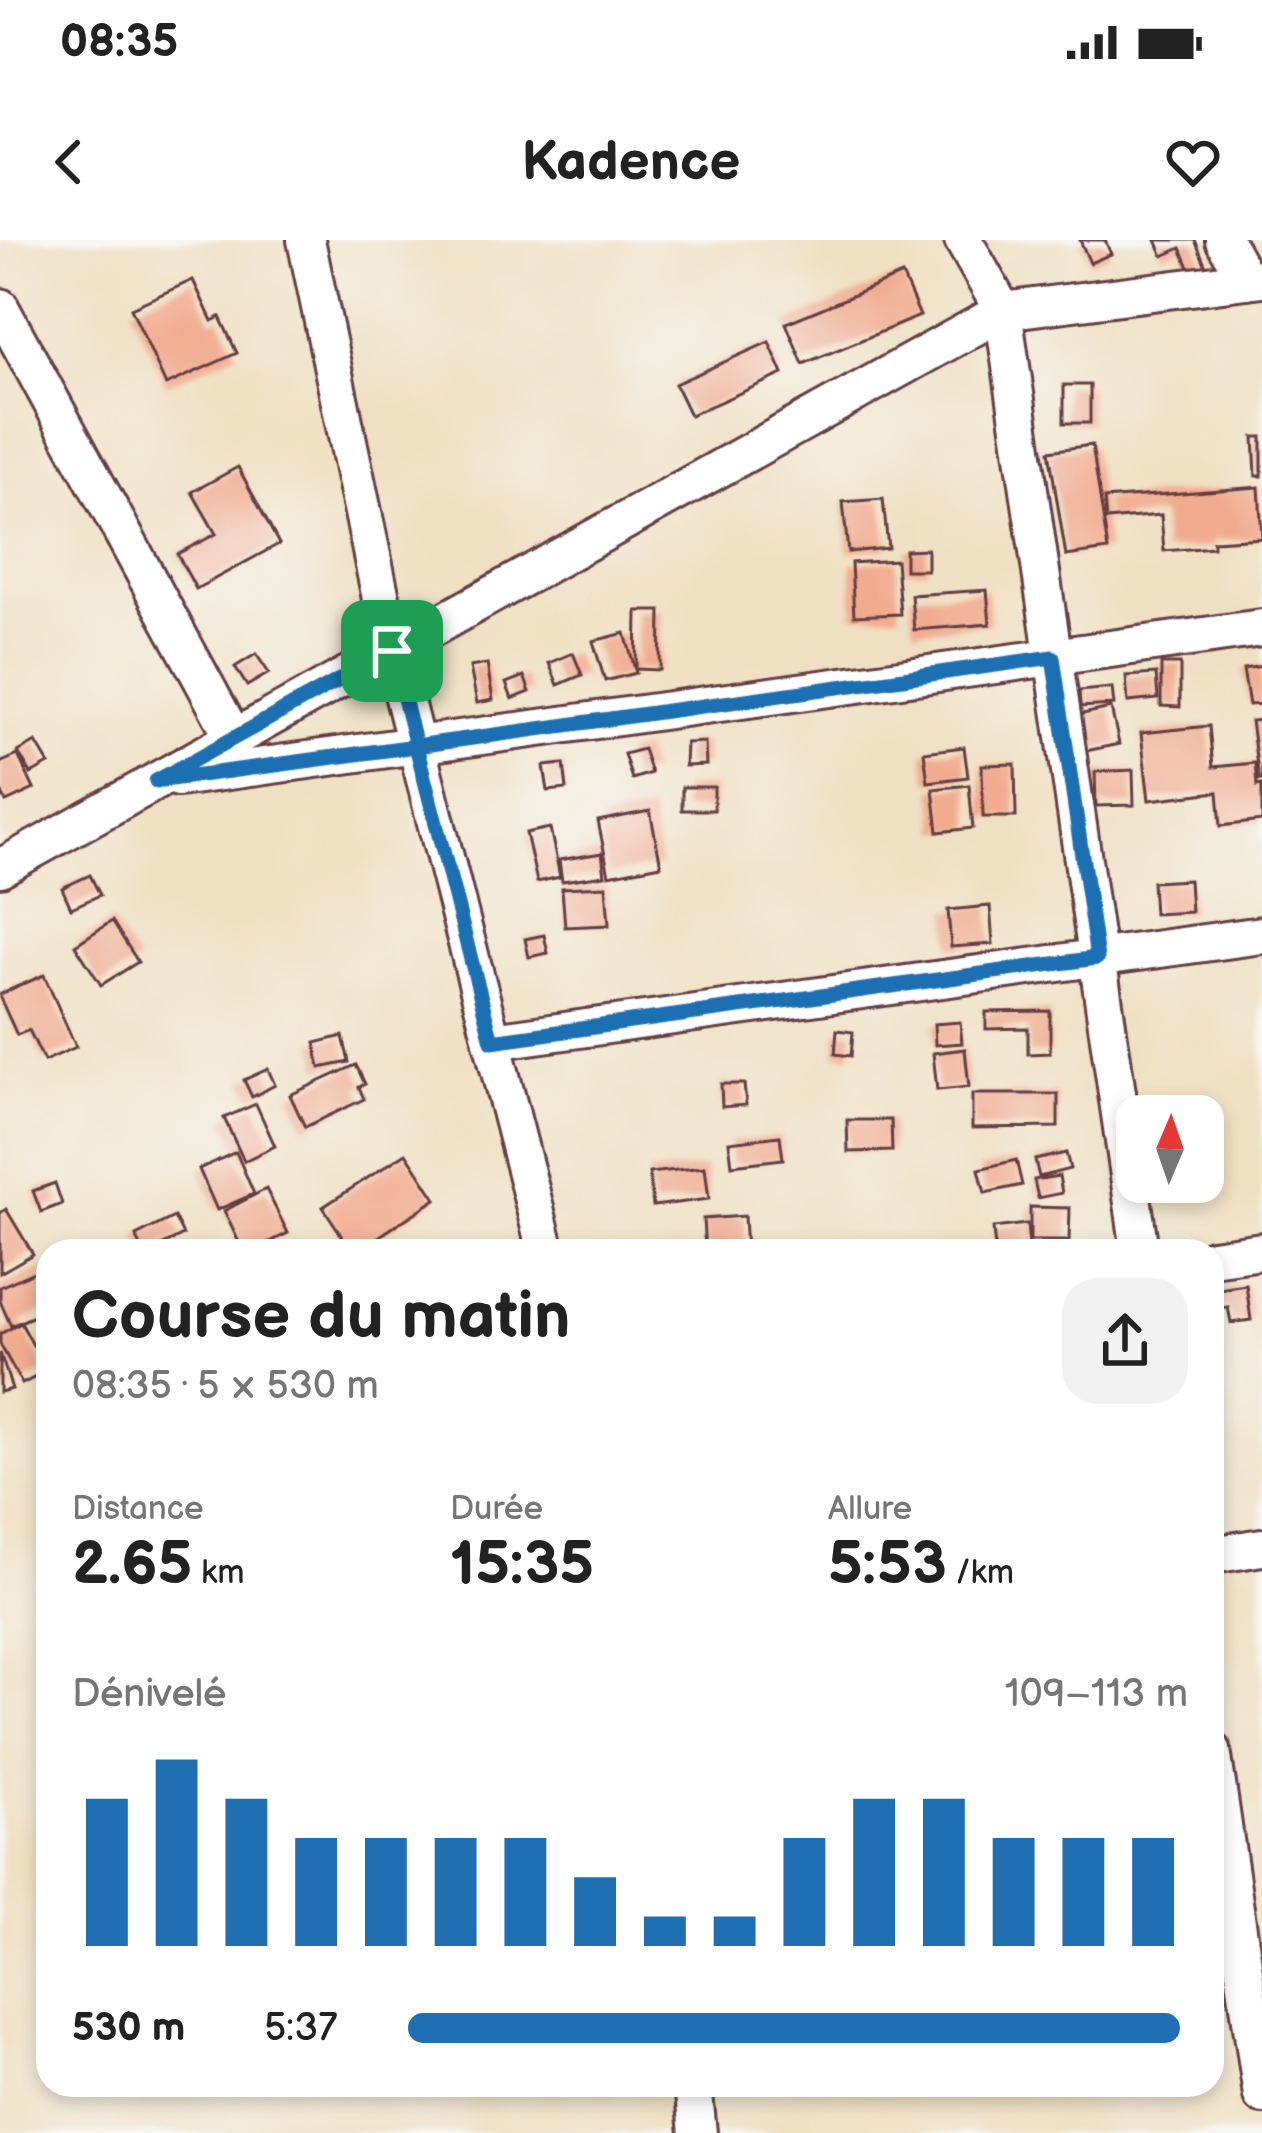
<!DOCTYPE html>
<html lang="fr">
<head>
<meta charset="utf-8">
<style>
  :root { --surface:#fff; --page:#f2f2f2; --text:#222; --muted:#767676; --accent:#1f6fb2 }
  body { margin:0; font-family:"Balsamiq Sans",sans-serif; background:var(--page); color:var(--text); height:100vh; display:flex; flex-direction:column; font-size:45px; white-space:nowrap }
  * { box-sizing:border-box; margin:0 }
  p { font-size:39px; color:var(--muted) }
  .icon { flex:none; width:66px; height:66px; fill:none; stroke:currentColor; stroke-width:2; stroke-linecap:round; stroke-linejoin:round }
  .map { position:relative; flex:1; overflow:hidden }
  .details { position:absolute; left:36px; top:999px; width:1188px; height:858px; display:flex; flex-direction:column; background:var(--surface); border-radius:36px; box-shadow:0 6px 18px #0003 }
  .details>* { flex:none }
  .needle { width:78px; rotate:2deg }
  .tools { position:absolute; left:1116px; top:855px; display:grid; gap:24px }
  .tools a { display:grid; place-items:center; width:108px; height:108px; border-radius:24px; background:var(--surface); box-shadow:0 6px 18px #0003; font-size:60px }
  .pin { position:absolute; display:grid; place-items:center; width:102px; height:102px; color:#fff; margin:-51px; border-radius:24px; box-shadow:0 6px 18px #0006 }
  .round { display:grid; place-items:center; flex:none; width:126px; height:126px; border-radius:36px; background:var(--page) }
  .headline { display:flex; align-items:center; justify-content:space-between; height:204px; padding:0 36px }
  h1 { font-size:66px; font-weight:700; line-height:90px }
  .figures { display:grid; grid-template-columns:repeat(3,1fr); gap:18px; height:204px; padding:12px 36px }
  .figures div { display:grid; align-content:center }
  .figures b { font-size:60px; font-weight:700 }
  .figures small { font-size:33px; font-weight:400 }
  .figures p { font-size:33px }
  .chart { height:336px; padding:24px 36px }
  .chart p { display:flex; justify-content:space-between }
  .chart svg { width:100%; height:216px; margin-top:12px; stroke:var(--accent); stroke-width:6 }
  ul { padding:0 36px; list-style:none; font-size:39px }
  li { display:grid; grid-template-columns:192px 144px 1fr; align-items:center; height:90px }
  li i { height:30px; border-radius:15px; background:var(--accent) }
  .status { display:flex; justify-content:space-between; align-items:center; height:84px; padding:0 60px; background:var(--surface); direction:ltr }
  .status svg { height:33px; fill:currentColor }
  header { display:flex; justify-content:space-between; align-items:center; height:156px; padding:0 36px; background:var(--surface); font-size:54px; font-weight:700 }
  .map>svg:first-child { display:block }
  .building { fill:#f1ac90 }
  .lines { fill:none; stroke-linecap:round; stroke-linejoin:round }
  .street-casing { stroke:#633c42; stroke-width:42 }
  .street { stroke:#fff; stroke-width:36 }
  .route-casing { stroke:#fff; stroke-width:24 }
  .route { stroke:#1f6fb2; stroke-width:15 }
</style>
</head>
<body>
<div class="status"><b>08:35</b><svg viewBox="0 0 49 12"><path d="M0 12V9h3v3zM5 12V6h3v6zM10 12V3h3v9zM15 12V0h3v12zM26 1h20v11H26zM47 4h2v5h-2z"/></svg></div>
<header><svg class="icon" aria-label="back" viewBox="0 0 24 24"><path d="M15 5l-7 7 7 7"/></svg>Kadence<svg class="icon" aria-label="heart" viewBox="0 0 24 24"><path d="M12 20l-8-8c-3-5 5-10 8-4 3-6 11-1 8 4z"/></svg></header>
<div class="map">
<svg width="1262" height="1893" viewBox="0 0 1262 1893">
  <rect width="100%" height="100%" fill="#f6f6f2"/>
  <filter id="ink" filterUnits="userSpaceOnUse"><feTurbulence type="fractalNoise" baseFrequency=".00833" numOctaves="2"/><feDisplacementMap in="SourceGraphic" scale="24" xChannelSelector="R" yChannelSelector="G"/><feConvolveMatrix kernelMatrix="1 2 1 2 8 2 1 2 1" color-interpolation-filters="sRGB"/></filter>
  <filter id="wash" filterUnits="userSpaceOnUse"><feTurbulence type="fractalNoise" baseFrequency=".004" numOctaves="4" result="noise"/><feDisplacementMap in="SourceGraphic" scale="48" xChannelSelector="R" yChannelSelector="G"/><feGaussianBlur stdDeviation="2.7" result="paint"/><feColorMatrix in="noise" values="0 0 0 0 0 0 0 0 0 0 0 0 0 0 0 0 0 1.4 0 .05"/><feComposite in="paint" operator="in"/></filter>
  <g filter="url(#wash)">
    <rect width="100%" height="100%" fill="#f0e0c3"/>
    <g id="blocks">
      <g class="building">
        <polygon points="1080,0 1105,0 1111,14 1090,23"/>
        <polygon points="1156,0 1195,0 1208,31 1193,37 1181,8 1163,16"/>
        <polygon points="902,35 920,76 803,124 786,83"/>
        <polygon points="193,40 212,81 220,77 237,113 166,145 131,68"/>
        <polygon points="769,102 783,134 690,175 675,144"/>
        <rect x="1064" y="145" width="26" height="38"/>
        <polygon points="1254,197 1262,197 1262,236 1256,236"/>
        <polygon points="1092,205 1108,310 1066,316 1049,211"/>
        <polygon points="238,227 279,304 196,349 177,314 216,294 192,252"/>
        <polygon points="1259,247 1262,298 1213,301 1213,307 1164,311 1161,275 1106,280 1104,259"/>
        <polygon points="883,259 888,308 848,312 843,262"/>
        <polygon points="927,309 927,330 905,330 905,310"/>
        <polygon points="896,320 900,374 854,376 851,323"/>
        <polygon points="987,350 990,384 914,390 911,355"/>
        <polygon points="637,371 661,371 660,430 636,429"/>
        <polygon points="625,393 636,433 605,441 593,401"/>
        <polygon points="573,413 582,435 558,445 549,423"/>
        <polygon points="256,414 269,433 247,446 235,427"/>
        <polygon points="487,424 493,460 477,463 470,427"/>
        <polygon points="1161,424 1180,424 1180,467 1161,466"/>
        <polygon points="1262,426 1262,464 1249,465 1243,429"/>
        <polygon points="1156,434 1158,459 1128,462 1126,436"/>
        <polygon points="524,436 530,452 512,459 506,443"/>
        <polygon points="1112,448 1114,465 1080,467 1079,451"/>
        <polygon points="1111,468 1119,504 1086,511 1078,475"/>
        <polygon points="1262,480 1262,540 1259,540 1251,481"/>
        <polygon points="1209,486 1213,527 1255,523 1257,546 1262,545 1262,581 1221,586 1218,552 1149,560 1141,493"/>
        <polygon points="36,502 49,524 31,534 18,512"/>
        <polygon points="705,502 706,525 685,526 686,503"/>
        <polygon points="964,507 968,537 928,542 924,512"/>
        <polygon points="643,509 651,533 632,539 624,514"/>
        <polygon points="18,515 34,549 6,562 0,548 0,523"/>
        <polygon points="564,524 567,549 548,551 544,526"/>
        <polygon points="1015,524 1016,577 983,577 982,525"/>
        <polygon points="1133,530 1134,565 1096,566 1095,532"/>
        <polygon points="969,545 973,588 938,592 933,549"/>
        <rect x="682" y="547" width="32" height="23"/>
        <polygon points="650,571 661,625 609,635 598,581"/>
        <polygon points="550,588 560,637 537,642 526,593"/>
        <polygon points="602,613 605,635 562,641 559,620"/>
        <polygon points="90,635 100,655 71,668 62,648"/>
        <polygon points="1189,640 1191,672 1154,674 1152,642"/>
        <polygon points="606,646 609,685 565,687 562,648"/>
        <polygon points="990,666 993,704 951,707 948,670"/>
        <polygon points="112,681 138,722 101,745 75,705"/>
        <polygon points="544,695 548,713 529,717 525,699"/>
        <polygon points="44,735 76,807 44,821 29,790 17,795 0,758 0,754"/>
        <polygon points="1050,771 1050,813 1028,814 1028,788 986,789 986,772"/>
        <polygon points="960,782 962,803 935,805 934,784"/>
        <polygon points="837,790 853,792 851,816 835,814"/>
        <polygon points="343,796 349,822 320,828 315,803"/>
        <polygon points="965,809 969,847 937,850 933,813"/>
        <polygon points="356,825 365,844 359,847 364,859 305,887 290,855"/>
        <polygon points="268,829 275,845 252,857 244,840"/>
        <polygon points="721,844 744,844 746,865 722,867"/>
        <polygon points="972,854 1058,854 1058,887 972,888"/>
        <polygon points="256,864 275,906 244,921 224,878"/>
        <polygon points="847,880 891,880 892,911 848,912"/>
        <polygon points="780,896 783,919 732,925 729,902"/>
        <polygon points="236,912 254,954 217,970 199,929"/>
        <polygon points="406,913 436,959 357,1011 352,1011 323,967"/>
        <polygon points="1066,913 1070,929 1039,937 1035,920"/>
        <polygon points="1016,920 1022,945 985,953 979,929"/>
        <polygon points="705,927 709,959 653,966 649,933"/>
        <polygon points="1059,936 1062,953 1038,958 1034,940"/>
        <polygon points="55,943 62,964 41,972 33,951"/>
        <polygon points="266,949 288,993 252,1011 243,1011 224,971"/>
        <polygon points="1030,967 1070,968 1069,1001 1030,1001"/>
        <polygon points="6,969 33,1014 0,1033 0,973"/>
        <polygon points="744,976 746,1011 705,1011 703,979"/>
        <polygon points="174,977 183,995 151,1011 143,1011 136,996"/>
        <polygon points="1027,984 1029,1006 995,1010 993,988"/>
        <polygon points="43,1028 48,1039 48,1070 11,1086 0,1061 0,1047"/>
        <polygon points="1246,1045 1251,1080 1231,1083 1228,1067 1212,1069 1212,1050"/>
        <polygon points="21,1083 47,1131 22,1144 0,1104 0,1094"/>
        <polygon points="0,1113 12,1149 0,1152"/>
      </g>
    </g>
  </g>
  <g filter="url(#ink)">
    <use href="#blocks" fill-opacity="0" stroke="#633c42" stroke-width="3"/>
    <g class="lines">
      <defs>
        <g id="street">
          <polyline points="306,0 392,411 546,1011"/>
          <polyline points="963,0 1003,71 1140,1011"/>
          <polyline points="1224,0 1246,40"/>
          <polyline points="0,67 234,498"/>
          <polyline points="178,538 1262,388"/>
          <polyline points="0,628 1003,71 1262,38"/>
          <polyline points="492,801 1262,695"/>
          <polyline points="1212,1018 1262,1011"/>
          <polyline points="1212,1315 1262,1307"/>
          <polyline points="1212,1510 1262,1855"/>
          <polyline points="693,1845 698,1893"/>
        </g>
      </defs>
      <use href="#street" class="street-casing"/>
      <use href="#street" class="street"/>
    </g>
  </g>
  <g class="lines" filter="url(#ink)">
    <defs>
      <polyline id="route" points="392,411 156,541 416,506 492,801 1097,718 1053,417 416,506 392,411"/>
    </defs>
    <use href="#route" class="route-casing"/>
    <use href="#route" class="route"/>
  </g>
</svg>
<div class="tools">
<a><svg class="needle" viewBox="-14 -14 28 28"><path d="M0-13l5 13h-10z" fill="#e53935"/><path d="M0 13l5-13h-10z" fill="#767676"/></svg></a>
</div>
<div class="pin" style="left:392px;top:411px;background:#1e9e55"><svg class="icon" aria-label="arrive" viewBox="0 0 24 24"><path d="M6 21V4h12l-3 4 3 4H6"/></svg></div>
<section class="details">
<div class="headline"><div><h1>Course du matin</h1><p>08:35 · 5 × 530 m</p></div><a class="round"><svg class="icon" aria-label="share" viewBox="0 0 24 24"><path d="M12 15V3M7 8l5-5 5 5M5 13v7h14v-7"/></svg></a></div>
<div class="figures">
<div><p>Distance</p><b>2.65<small> km</small></b></div>
<div><p>Durée</p><b>15:35</b></div>
<div><p>Allure</p><b>5:53<small> /km</small></b></div>
</div>
<div class="chart"><p><span>Dénivelé</span>109–113 m</p>
<svg viewBox="0 0 160 44" preserveAspectRatio="none"><path d="M5 44V14M15 44V6M25 44V14M35 44V22M45 44V22M55 44V22M65 44V22M75 44V30M85 44V38M95 44V38M105 44V22M115 44V14M125 44V14M135 44V22M145 44V22M155 44V22"/></svg>
</div>
<ul>
<li><b>530 m</b>5:37<i style="width:99%"></i></li>
</ul>
</section>
</div>
</body>
</html>
